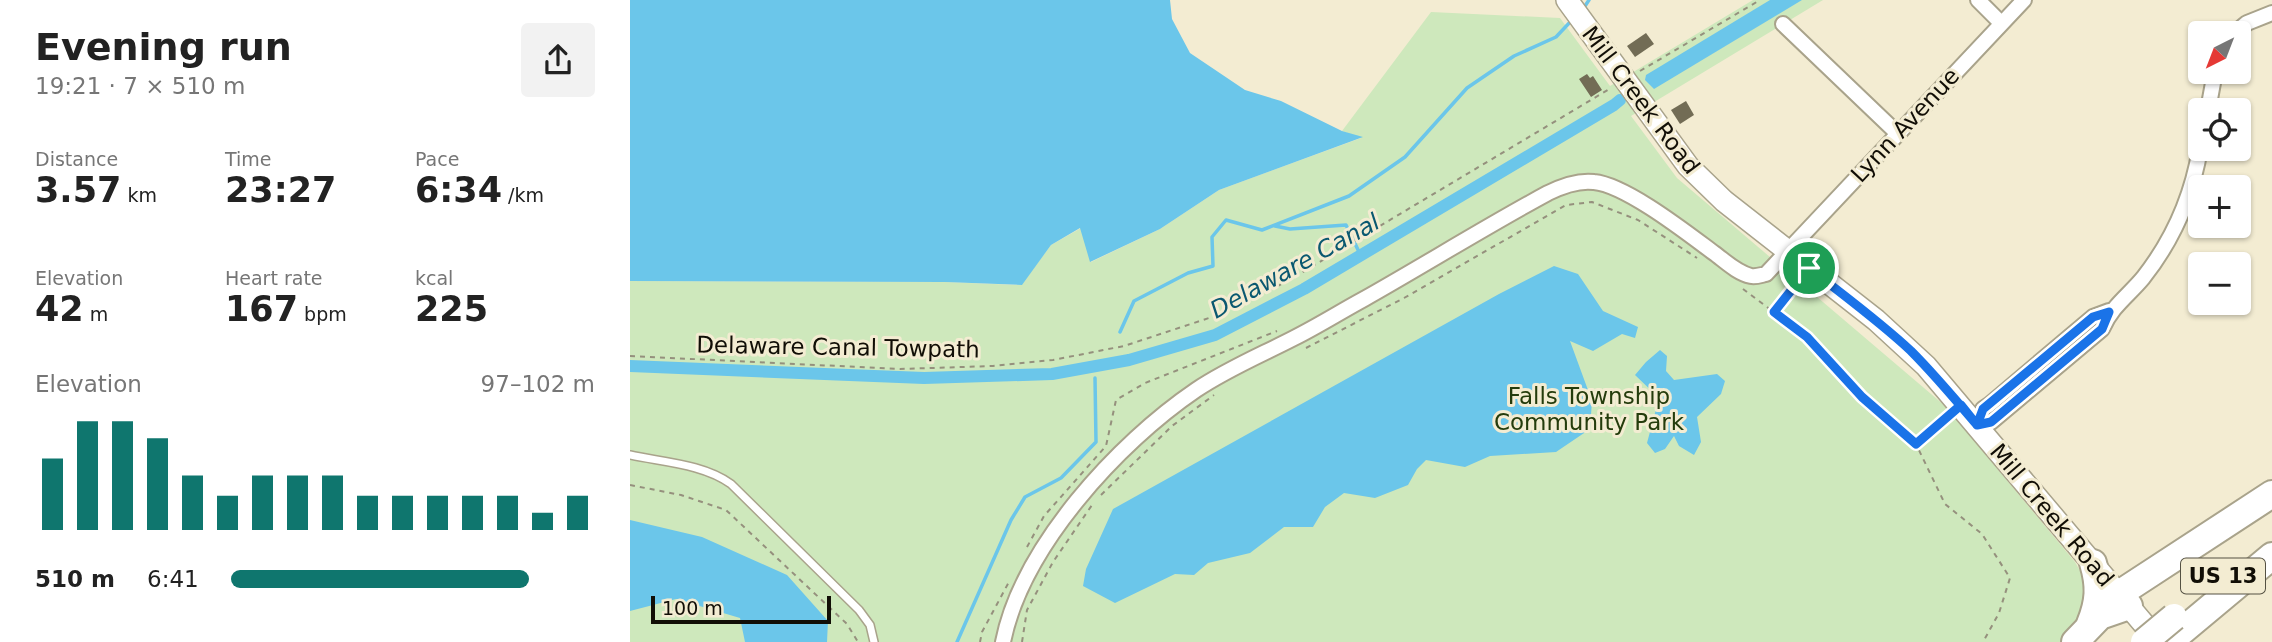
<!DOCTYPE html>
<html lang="en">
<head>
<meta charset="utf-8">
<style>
  :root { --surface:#fff; --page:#f2f2f2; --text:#222; --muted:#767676; --accent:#0f766e }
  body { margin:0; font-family:"DejaVu Sans",sans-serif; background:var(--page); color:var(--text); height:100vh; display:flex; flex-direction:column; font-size:26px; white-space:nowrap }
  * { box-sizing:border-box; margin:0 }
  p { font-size:23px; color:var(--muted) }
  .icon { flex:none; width:38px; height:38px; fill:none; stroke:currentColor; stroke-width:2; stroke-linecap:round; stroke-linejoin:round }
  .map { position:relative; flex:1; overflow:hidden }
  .side { display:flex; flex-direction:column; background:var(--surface); width:630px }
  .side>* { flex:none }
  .needle { width:46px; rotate:222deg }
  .fabs { position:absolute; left:1558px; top:21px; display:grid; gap:14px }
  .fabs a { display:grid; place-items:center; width:63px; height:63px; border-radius:7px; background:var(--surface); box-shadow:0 2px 5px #0004; font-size:35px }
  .scale { position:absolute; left:21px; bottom:18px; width:180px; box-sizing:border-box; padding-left:7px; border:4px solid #110e06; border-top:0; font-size:19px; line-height:24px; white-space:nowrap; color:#110e06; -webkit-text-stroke:5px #f3ecd2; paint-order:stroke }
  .pin { position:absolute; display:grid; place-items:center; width:60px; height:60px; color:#fff; margin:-30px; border:4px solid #fff; border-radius:50%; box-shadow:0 2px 7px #0007 }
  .round { display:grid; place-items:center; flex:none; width:74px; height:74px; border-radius:7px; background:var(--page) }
  .summary { display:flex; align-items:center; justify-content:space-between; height:119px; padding:0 35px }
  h1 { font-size:38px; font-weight:800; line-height:52px }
  .stats { display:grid; grid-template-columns:repeat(3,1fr); gap:10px; height:119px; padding:7px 35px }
  .stats div { display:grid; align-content:center }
  .stats b { font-size:35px; font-weight:800 }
  .stats small { font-size:19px; font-weight:400 }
  .stats p { font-size:19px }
  .chart { height:196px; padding:14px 35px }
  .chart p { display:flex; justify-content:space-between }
  .chart svg { width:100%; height:126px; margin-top:7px; stroke:var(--accent); stroke-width:6 }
  ul { padding:0 35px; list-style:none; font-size:23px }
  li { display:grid; grid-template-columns:112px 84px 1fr; align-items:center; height:52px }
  li i { height:18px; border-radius:9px; background:var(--accent) }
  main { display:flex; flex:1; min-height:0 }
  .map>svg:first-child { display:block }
  .green { fill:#cee8bc }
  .water { fill:#6bc6ea }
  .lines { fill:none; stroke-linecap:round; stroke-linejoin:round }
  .stream { stroke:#6bc6ea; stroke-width:3.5 }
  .canal { stroke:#6bc6ea; stroke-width:12 }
  .building { fill:#726c55 }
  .service-casing { stroke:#a9a38b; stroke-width:10 }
  .minor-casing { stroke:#a9a38b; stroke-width:18 }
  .secondary-casing { stroke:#a9a38b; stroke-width:24 }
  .motorway-casing { stroke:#a9a38b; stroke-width:30 }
  .path { stroke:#95907d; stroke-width:2; stroke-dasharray:5 5; stroke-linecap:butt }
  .service { stroke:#fff; stroke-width:7 }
  .minor { stroke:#fff; stroke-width:14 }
  .secondary { stroke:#fff; stroke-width:21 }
  .motorway { stroke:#fff; stroke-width:26 }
  .motorway-bridge-casing { stroke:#a9a38b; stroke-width:30; stroke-linecap:butt }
  .motorway-bridge { stroke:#fff; stroke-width:26 }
  .route-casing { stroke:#fff; stroke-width:14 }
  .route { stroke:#1a73e8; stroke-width:9 }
  .labels { text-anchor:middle; stroke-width:6; stroke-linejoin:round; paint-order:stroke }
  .shield { fill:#f3ecd2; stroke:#555143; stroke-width:2 }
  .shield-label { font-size:21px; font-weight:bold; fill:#110e06 }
  .street-label { font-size:23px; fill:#110e06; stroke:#f3ecd2 }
  .park-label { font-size:23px; fill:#243c0c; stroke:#f3ecd2 }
  .water-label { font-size:24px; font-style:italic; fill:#0a5870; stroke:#f3ecd2 }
</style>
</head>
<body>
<main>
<section class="side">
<div class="summary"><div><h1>Evening run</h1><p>19:21 · 7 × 510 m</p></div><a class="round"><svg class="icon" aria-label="share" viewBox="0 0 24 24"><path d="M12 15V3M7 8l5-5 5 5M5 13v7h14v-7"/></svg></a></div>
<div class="stats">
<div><p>Distance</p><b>3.57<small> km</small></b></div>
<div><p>Time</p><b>23:27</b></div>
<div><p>Pace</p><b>6:34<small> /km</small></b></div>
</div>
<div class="stats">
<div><p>Elevation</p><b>42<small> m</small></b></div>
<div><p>Heart rate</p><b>167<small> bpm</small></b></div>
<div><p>kcal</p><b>225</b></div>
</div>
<div class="chart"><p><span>Elevation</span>97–102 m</p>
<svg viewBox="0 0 160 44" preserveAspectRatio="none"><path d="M5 44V19M15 44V6M25 44V6M35 44V12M45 44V25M55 44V32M65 44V25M75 44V25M85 44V25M95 44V32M105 44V32M115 44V32M125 44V32M135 44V32M145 44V38M155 44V32"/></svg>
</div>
<ul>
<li><b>510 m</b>6:41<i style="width:82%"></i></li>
</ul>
</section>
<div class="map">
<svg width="1642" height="642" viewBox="0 0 1642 642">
  <rect width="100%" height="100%" fill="#f3ecd2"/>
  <polygon class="green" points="1123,0 1193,0 1001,116 1047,178 1314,405 1445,562 1460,588 1458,611 1435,642 0,642 0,281 315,282 391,285 421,245 451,228 461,262 530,229 589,190 731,138 712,131 801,12 930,18 980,86"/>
  <g class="water">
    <polygon points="0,0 540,0 542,19 560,53 615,90 651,101 712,131 733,137 589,190 530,229 460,262 450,228 421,245 392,285 315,282 0,281"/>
    <polygon points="1140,0 1172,0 1024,89 1015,80 1016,75"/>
    <polygon points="924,266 948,274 973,311 1008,327 1005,338 992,334 963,351 940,341 962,401 960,429 926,452 860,456 835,467 796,460 787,469 778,485 745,498 714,493 695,507 683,527 654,527 620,553 578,563 564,575 545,574 485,603 453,586 456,569 483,509 869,294"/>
    <polygon points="1030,350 1037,356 1036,371 1044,380 1087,374 1095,381 1091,394 1067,417 1071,442 1064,455 1049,446 1044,436 1035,449 1025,453 1017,443 1029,398 1005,375 1016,362"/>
    <polygon points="0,520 72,537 157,575 198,621 197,642 115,642 110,618 46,599 0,611"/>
  </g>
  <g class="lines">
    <g class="stream">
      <polyline points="953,9 959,0"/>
      <polyline points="645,226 660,229 716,225 731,256"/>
      <polyline points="490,332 504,301 558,273 583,266 582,237 596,220 632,230 719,196 775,157 837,88 884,56 926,37 942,20"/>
      <polyline points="327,642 381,520 395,497 431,478 466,442 465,378"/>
    </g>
    <polyline class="canal" points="0,366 294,378 422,374 499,360 585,335 674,289 984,105 990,100"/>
  </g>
  <g class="building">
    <polygon points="1016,33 1024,44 1005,57 997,46"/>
    <polygon points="957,74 960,78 963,76 972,90 961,97 949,79"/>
    <polygon points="1056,101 1064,115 1050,124 1041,110"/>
  </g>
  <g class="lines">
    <defs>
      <path id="service" d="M 0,455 C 32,462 74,464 101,484 L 229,610 L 240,625 L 244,642"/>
      <g id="minor">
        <polyline points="1348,0 1371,23"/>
        <polyline points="1153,24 1267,133"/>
        <polyline points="1605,33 1617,23 1642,13"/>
        <polyline points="1578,110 1585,72"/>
        <path d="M 1347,425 L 1361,422 L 1472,329 C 1482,306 1498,296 1513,278 C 1543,240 1562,196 1570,149"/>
        <polyline points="1347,425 1353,409 1359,405 1463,317 1479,311"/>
        <path d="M 373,642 C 392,547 488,443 566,390 C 597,369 631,355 664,338 C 688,326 710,312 734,299 C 796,264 855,227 918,193 C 932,186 948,180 964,182 C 996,185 1057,233 1084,253 C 1095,261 1107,273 1121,276 C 1126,277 1131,275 1136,274 L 1394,0"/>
      </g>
      <polyline id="secondary" points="937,0 1058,166 1094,201 1246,320 1296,366 1529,642"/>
      <g id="motorway">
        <polyline points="1489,594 1642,494"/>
        <path d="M 1460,624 C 1469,602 1470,586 1463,563"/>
        <polyline points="1445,642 1470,616 1499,606"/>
        <polyline points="1539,642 1642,556"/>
      </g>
    </defs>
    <use href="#service" class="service-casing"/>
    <use href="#minor" class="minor-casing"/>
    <use href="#secondary" class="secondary-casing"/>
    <use href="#motorway" class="motorway-casing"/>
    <g class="path">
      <polyline points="1010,71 1130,0"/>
      <polyline points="1113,289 1177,337 1232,397 1286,444 1315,504 1352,534 1380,578 1369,613 1353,642"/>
      <polyline points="1145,311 1169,280"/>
      <polyline points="676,348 774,298 936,205 962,202 1008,220 1067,258"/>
      <polyline points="0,356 270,369 363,366 423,360 494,346 585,316 656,282 981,88"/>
      <polyline points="1287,444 1317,418"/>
      <polyline points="0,485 51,495 96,510 217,624 228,642"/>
      <polyline points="471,495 542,426 584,395"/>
      <polyline points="397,547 414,516 476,446 486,400 515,383 647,331"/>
      <polyline points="350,642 352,632 380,580"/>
      <polyline points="392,642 397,610 423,562 462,505"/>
    </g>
    <use href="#service" class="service"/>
    <use href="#minor" class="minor"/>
    <use href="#secondary" class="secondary"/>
    <use href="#motorway" class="motorway"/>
    <defs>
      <polyline id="motorway-bridge" points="1514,642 1544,617"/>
    </defs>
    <use href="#motorway-bridge" class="motorway-bridge-casing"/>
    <use href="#motorway-bridge" class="motorway-bridge"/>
  </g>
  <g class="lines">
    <defs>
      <path id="route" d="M 1179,268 C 1213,295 1249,321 1281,351 C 1304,374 1325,399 1347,425 L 1361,422 L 1472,329 L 1479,312 L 1463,317 L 1353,409 L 1347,425 L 1331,405 L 1286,444 L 1232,397 L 1177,337 L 1144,312 L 1179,268"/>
    </defs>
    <use href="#route" class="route-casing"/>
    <use href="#route" class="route"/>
  </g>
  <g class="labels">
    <rect class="shield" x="1551" y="558.5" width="84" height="35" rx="5"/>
    <g class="shield-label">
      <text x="1593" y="583">US 13</text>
    </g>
    <g class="street-label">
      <text transform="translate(1011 100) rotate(53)" y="8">Mill Creek Road</text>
      <text transform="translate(1275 125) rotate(-47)" y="8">Lynn Avenue</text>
      <text transform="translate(208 347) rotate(1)" y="8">Delaware Canal Towpath</text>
      <text transform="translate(1422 515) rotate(50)" y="8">Mill Creek Road</text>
    </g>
    <g class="park-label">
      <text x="959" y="404">Falls Township<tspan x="959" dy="26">Community Park</tspan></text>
    </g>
    <g class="water-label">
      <text transform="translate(665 266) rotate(-29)" y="8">Delaware Canal</text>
    </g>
  </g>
</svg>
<div class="fabs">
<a><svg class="needle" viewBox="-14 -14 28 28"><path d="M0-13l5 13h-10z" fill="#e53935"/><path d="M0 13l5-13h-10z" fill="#767676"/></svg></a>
<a><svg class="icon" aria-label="locate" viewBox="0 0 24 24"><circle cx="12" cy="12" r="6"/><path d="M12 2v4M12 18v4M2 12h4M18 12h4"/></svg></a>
<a>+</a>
<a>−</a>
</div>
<div class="scale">100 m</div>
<div class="pin" style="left:1179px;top:268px;background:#1e9e55"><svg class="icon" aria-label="arrive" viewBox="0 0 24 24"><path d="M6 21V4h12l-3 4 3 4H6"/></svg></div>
</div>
</main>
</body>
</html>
